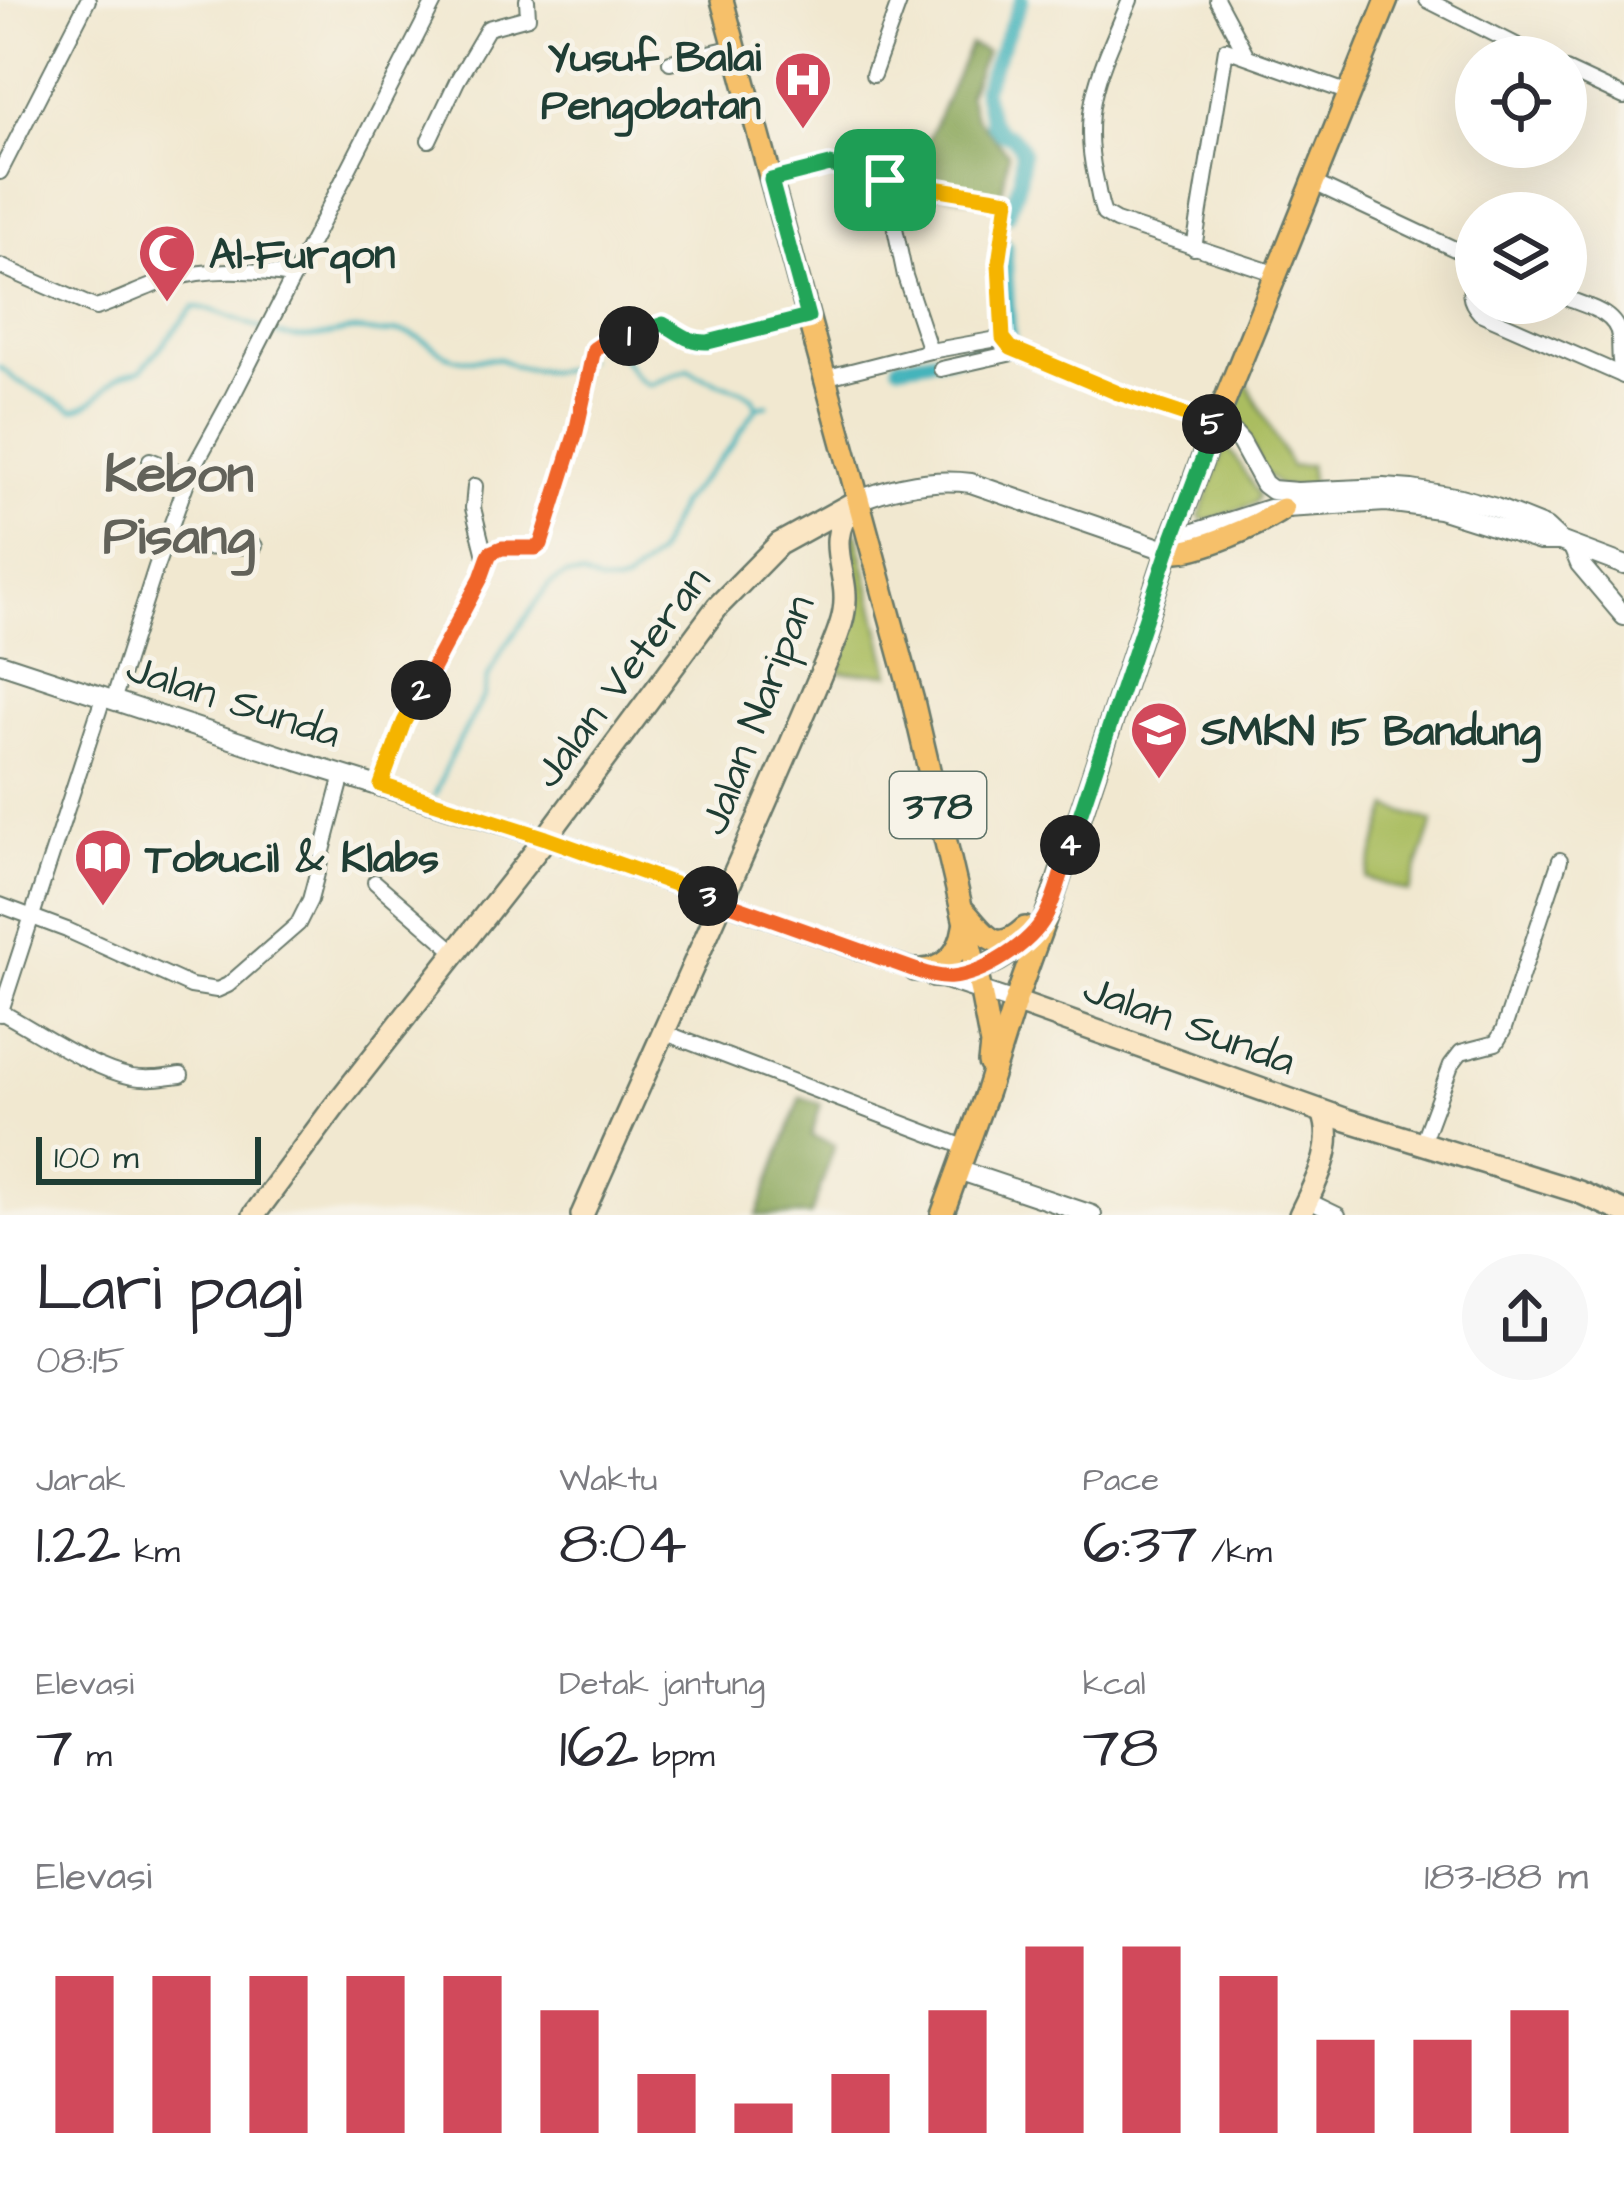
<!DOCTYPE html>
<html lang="id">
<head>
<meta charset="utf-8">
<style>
  :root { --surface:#fff; --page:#f7f7f7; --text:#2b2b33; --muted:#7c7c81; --accent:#d1495b }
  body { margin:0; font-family:"Architects Daughter",sans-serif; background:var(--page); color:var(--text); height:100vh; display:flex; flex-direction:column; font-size:45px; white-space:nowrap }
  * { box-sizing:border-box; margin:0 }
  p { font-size:39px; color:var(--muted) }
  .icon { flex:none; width:66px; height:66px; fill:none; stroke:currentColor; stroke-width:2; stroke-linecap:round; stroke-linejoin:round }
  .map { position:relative; height:1215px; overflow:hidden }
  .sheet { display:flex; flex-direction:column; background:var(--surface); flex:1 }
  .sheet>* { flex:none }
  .fabs { position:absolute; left:1455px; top:36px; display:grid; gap:24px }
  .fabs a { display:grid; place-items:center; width:132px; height:132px; border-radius:50%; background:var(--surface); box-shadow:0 12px 48px #0002; font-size:60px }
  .scale { position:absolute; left:36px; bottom:30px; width:225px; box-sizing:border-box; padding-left:12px; border:6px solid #1f3d34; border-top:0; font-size:33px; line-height:42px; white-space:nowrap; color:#1f3d34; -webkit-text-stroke:9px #f7f3e8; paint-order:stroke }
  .pin { position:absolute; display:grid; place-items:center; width:102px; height:102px; color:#fff; margin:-51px; border-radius:24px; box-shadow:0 6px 18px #0006 }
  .km { position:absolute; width:60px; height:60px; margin:-30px; border-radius:50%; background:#222; color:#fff; font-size:33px; line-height:60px; text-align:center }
  .round { display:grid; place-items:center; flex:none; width:126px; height:126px; border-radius:63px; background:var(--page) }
  .head { display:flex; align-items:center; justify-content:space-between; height:204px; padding:0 36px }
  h1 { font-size:66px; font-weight:600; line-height:90px }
  .figures { display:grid; grid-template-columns:repeat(3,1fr); gap:18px; height:204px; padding:12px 36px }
  .figures div { display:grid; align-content:center }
  .figures b { font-size:60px; font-weight:600 }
  .figures small { font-size:33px; font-weight:400 }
  .figures p { font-size:33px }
  .chart { height:336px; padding:24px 36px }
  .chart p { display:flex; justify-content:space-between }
  .chart svg { width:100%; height:216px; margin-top:12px; stroke:var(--accent); stroke-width:6 }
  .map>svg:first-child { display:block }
  .green { fill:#aabd60; stroke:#647d4a; stroke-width:3 }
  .forest { fill:#87a456; stroke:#537045; stroke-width:3 }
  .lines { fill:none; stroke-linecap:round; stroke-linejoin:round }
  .stream { stroke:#44b4bb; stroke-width:4.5 }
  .canal { stroke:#44b4bb; stroke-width:15 }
  .minor-casing { stroke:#68796b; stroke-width:18 }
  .tertiary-casing { stroke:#68796b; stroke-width:22 }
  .secondary-casing { stroke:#68796b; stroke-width:26 }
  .primary-casing { stroke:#68796b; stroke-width:26 }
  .minor { stroke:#fff; stroke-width:14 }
  .tertiary { stroke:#fff; stroke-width:18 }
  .secondary { stroke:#fbe6c4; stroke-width:21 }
  .primary { stroke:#f6c06b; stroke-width:21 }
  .split-1-casing { stroke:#fff; stroke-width:24 }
  .split-2-casing { stroke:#fff; stroke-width:24 }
  .split-3-casing { stroke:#fff; stroke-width:24 }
  .split-4-casing { stroke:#fff; stroke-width:24 }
  .split-5-casing { stroke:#fff; stroke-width:24 }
  .split-6-casing { stroke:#fff; stroke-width:24 }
  .split-1 { stroke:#22a559; stroke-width:15 }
  .split-2 { stroke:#f0652b; stroke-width:15 }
  .split-3 { stroke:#f5b400; stroke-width:15 }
  .split-4 { stroke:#f0652b; stroke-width:15 }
  .split-5 { stroke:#22a559; stroke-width:15 }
  .split-6 { stroke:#f5b400; stroke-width:15 }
  .labels { text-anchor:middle; stroke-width:10; stroke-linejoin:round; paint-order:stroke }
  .shield { fill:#f7f3e8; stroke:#60746a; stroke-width:3 }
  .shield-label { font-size:39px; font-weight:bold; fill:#1f3d34 }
  .poi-label { font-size:42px; font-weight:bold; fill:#1f3d34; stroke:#f7f3e8; text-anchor:start }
  .street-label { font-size:42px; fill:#1f3d34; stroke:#f7f3e8 }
  .district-label { font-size:54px; font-weight:bold; fill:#62625a; stroke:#f7f3e8 }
</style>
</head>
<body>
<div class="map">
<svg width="1624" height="1215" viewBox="0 0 1624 1215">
  <rect width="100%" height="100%" fill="#f7f3e8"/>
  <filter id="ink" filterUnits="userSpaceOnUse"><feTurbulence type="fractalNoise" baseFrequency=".00833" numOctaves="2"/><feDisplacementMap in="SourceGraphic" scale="24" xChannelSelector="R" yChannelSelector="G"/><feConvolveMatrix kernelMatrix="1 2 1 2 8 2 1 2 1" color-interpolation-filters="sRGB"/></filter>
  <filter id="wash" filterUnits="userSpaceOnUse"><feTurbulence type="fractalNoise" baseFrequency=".004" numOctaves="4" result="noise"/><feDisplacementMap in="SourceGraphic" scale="48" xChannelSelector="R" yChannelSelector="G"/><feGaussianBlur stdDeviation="2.7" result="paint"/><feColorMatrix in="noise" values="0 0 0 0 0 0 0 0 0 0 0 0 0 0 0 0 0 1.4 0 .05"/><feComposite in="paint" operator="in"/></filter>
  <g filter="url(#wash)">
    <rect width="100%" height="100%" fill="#f1e8d0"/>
    <g class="green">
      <polygon points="1242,374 1291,467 1309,465 1312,488 1279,486 1264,472 1231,399"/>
      <polygon points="1227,450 1231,451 1258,494 1258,499 1254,504 1211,520 1203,520 1199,517 1223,453"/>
      <path d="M 857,533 L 890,674 L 838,672 C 854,628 858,580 850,534 Z"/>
      <polygon points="1389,807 1433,822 1409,892 1366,878"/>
    </g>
    <g class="forest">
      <polygon points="970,45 986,51 968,94 975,116 1008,153 1000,204 907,188"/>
      <polygon points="801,1097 821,1104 811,1136 835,1145 811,1215 757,1215"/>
    </g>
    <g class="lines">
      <g class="stream">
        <path d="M 601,351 L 609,349 C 632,360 628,376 650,385 L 689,369 L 695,374 L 743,391 L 753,398 L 757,407"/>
        <path d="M 0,367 L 16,380 L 73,410 C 101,403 105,383 123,375 C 129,373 136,373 142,369 L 194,307 C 224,309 259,333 292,337 C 315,340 334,332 356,330 C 365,330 375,334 384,333 C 398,332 387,330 402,332 C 423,335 433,349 451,357 C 467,363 482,357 498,359 C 504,360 509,364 515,366 C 541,373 564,375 586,359"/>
        <polyline points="435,795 450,758 484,696 488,677 502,651 549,585 566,575 583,576 600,583 615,585 626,582 656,556 680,504 731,446 757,407 768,405"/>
      </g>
      <g class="canal">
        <polyline points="1008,215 1020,179 1022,152 1019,144 1011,136 1000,132 991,121 983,89 1022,0"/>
        <polyline points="899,365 1004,347 1009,339 1005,245"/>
      </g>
    </g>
  </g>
  <g filter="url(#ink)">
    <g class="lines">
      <defs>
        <g id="minor">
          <path d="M 1130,0 C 1103,65 1079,105 1095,176 C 1098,189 1099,202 1104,214 L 1116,221 L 1277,274"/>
          <polyline points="1217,0 1247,56"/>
          <polyline points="1427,0 1540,57"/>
          <polyline points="670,62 735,47"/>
          <polyline points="1566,70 1624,97"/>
          <polyline points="873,75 900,0"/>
          <polyline points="429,140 457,81 488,28 528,17 527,0"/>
          <polyline points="0,172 88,0"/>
          <polyline points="771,180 829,165 885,180 1008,200 999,264 1003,338"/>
          <polyline points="885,180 905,276 930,351"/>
          <polyline points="1314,183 1476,259"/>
          <polyline points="1194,248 1226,49 1349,93"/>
          <path d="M 0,266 L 96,308 C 121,300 145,287 168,280 C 209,267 251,270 292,276"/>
          <path d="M 1476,276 C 1468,291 1468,300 1480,313 L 1624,376"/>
          <path d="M 1566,298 C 1585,306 1617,312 1619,337 C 1620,351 1618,361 1623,376"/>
          <polyline points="941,369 1017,352"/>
          <polyline points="824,378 930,351 1003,338 1011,348 1022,355 1118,393 1215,425"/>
          <polyline points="150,460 189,476"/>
          <polyline points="475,486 473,508 486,560"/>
          <polyline points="162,549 255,546"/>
          <polyline points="113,701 156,567 189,476 230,401 435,0"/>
          <polyline points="381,785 406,716 481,578 491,553 502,548 536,548 541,544 576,432 594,349 603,343 663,324 696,343 808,317"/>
          <polyline points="375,882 457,953"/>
          <polyline points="0,905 67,930 191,986 217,990 228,985 298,924 310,900 343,775"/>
          <path d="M 1,1012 C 40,1033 89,1068 132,1077 C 149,1080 165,1077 181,1075"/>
          <polyline points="0,1014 103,698"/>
          <polyline points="663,1032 967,1148"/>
          <polyline points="1422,1143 1451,1065 1461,1052 1496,1043 1503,1031 1560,860"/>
          <polyline points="1307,1200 1338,1215"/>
        </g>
        <g id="tertiary">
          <polyline points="1215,425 1232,432 1241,442 1264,484 1272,490 1297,492 1384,488 1412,490 1460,498 1496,508 1546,528 1560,541 1624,565"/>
          <path d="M 857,501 C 894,486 931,478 971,483 L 1168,551"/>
          <polyline points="1172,540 1269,509 1386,502 1439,509 1540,541 1560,541"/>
          <polyline points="1573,547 1580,564 1624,616"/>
          <polyline points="0,663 307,764 546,838 857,950 1015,1002"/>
          <polyline points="958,1170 1092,1215"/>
        </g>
        <g id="secondary">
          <polyline points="1015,1002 1347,1120 1579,1192 1624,1212"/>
          <polyline points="254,1215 334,1107 546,838 718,606 779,544 857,501"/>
          <path d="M 582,1215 C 662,1034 745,854 822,671 C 830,652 841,631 844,611 C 851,573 821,542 853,506"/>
          <path d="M 1300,1215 C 1315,1183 1337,1147 1323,1112"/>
        </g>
        <g id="primary">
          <polyline points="722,0 913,701 981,992 991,1045 989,1063"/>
          <path d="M 1168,551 C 1196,554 1259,525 1283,509"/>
          <path d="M 965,912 C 986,934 994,956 1025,928"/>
          <path d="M 915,970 C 943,972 960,954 964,927"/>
          <path d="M 934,976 C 972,978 1011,958 1036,929"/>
          <polyline points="942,1215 987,1091 1015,1002 1053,897 1168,551 1215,425 1387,0"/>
        </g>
      </defs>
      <use href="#minor" class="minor-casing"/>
      <use href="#tertiary" class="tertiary-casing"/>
      <use href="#secondary" class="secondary-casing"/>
      <use href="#primary" class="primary-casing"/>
      <use href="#minor" class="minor"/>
      <use href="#tertiary" class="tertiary"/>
      <use href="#secondary" class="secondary"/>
      <use href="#primary" class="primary"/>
    </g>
  </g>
  <g class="lines" filter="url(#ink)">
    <defs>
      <path id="split-1" d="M 629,336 L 663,324 C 679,332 688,343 708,342 L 808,317 L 771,180 L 830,165 L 885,180"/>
      <polyline id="split-2" points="421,690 481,578 490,553 502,548 536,548 541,544 576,432 594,349 603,343 629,336"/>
      <polyline id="split-3" points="421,690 404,722 381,785 546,838 708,896"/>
      <path id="split-4" d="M 708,896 L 915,970 C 927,974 939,978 952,977 C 983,974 1030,945 1045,917 C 1057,895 1062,869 1070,845"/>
      <polyline id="split-5" points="1070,845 1168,551 1215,425 1212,424"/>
      <polyline id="split-6" points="885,180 1008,200 999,263 1003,338 1011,348 1118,393 1212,424"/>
    </defs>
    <use href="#split-1" class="split-1-casing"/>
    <use href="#split-2" class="split-2-casing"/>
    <use href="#split-3" class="split-3-casing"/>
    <use href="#split-4" class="split-4-casing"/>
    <use href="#split-5" class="split-5-casing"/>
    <use href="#split-6" class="split-6-casing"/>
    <use href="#split-1" class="split-1"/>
    <use href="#split-2" class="split-2"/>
    <use href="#split-3" class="split-3"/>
    <use href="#split-4" class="split-4"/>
    <use href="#split-5" class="split-5"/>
    <use href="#split-6" class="split-6"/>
  </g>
  <defs>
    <symbol id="hospital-pin" viewBox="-11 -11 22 30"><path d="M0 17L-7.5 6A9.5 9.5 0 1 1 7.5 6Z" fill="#d1495b" stroke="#f7f3e8"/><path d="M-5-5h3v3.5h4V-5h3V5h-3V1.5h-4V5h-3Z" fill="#fff"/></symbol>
    <symbol id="mosque-pin" viewBox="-11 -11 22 30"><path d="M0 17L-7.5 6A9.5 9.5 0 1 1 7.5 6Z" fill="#d1495b" stroke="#f7f3e8"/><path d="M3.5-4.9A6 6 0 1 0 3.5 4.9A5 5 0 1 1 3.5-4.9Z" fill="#fff"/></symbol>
    <symbol id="school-pin" viewBox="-11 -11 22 30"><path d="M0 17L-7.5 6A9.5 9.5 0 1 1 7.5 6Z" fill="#d1495b" stroke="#f7f3e8"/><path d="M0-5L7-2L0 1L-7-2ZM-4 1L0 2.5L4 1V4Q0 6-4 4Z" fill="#fff"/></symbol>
    <symbol id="library-pin" viewBox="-11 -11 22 30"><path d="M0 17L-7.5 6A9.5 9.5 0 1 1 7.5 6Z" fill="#d1495b" stroke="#f7f3e8"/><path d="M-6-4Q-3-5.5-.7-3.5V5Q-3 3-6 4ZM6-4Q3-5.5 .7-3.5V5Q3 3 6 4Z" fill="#fff"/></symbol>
  </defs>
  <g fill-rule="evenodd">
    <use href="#hospital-pin" x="770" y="47" width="66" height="90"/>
    <use href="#mosque-pin" x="134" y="220" width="66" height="90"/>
    <use href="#school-pin" x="1126" y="697" width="66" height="90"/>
    <use href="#library-pin" x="70" y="824" width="66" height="90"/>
  </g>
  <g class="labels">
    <rect class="shield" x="890" y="772" width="96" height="66" rx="9"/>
    <g class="shield-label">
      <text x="938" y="819">378</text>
    </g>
    <g class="poi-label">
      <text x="761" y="71" text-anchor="end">Yusuf Balai<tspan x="761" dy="48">Pengobatan</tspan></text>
      <text x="209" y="268">Al-Furqon</text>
      <text x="1201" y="745">SMKN 15 Bandung</text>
      <text x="145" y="872">Tobucil &amp; Klabs</text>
    </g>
    <g class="street-label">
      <text transform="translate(620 676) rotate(-53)" y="15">Jalan Veteran</text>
      <text transform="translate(234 699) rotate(18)" y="15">Jalan Sunda</text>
      <text transform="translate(755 714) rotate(-69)" y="15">Jalan Naripan</text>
      <text transform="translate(1190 1023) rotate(20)" y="15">Jalan Sunda</text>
    </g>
    <g class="district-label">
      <text x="179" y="491">Kebon<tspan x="179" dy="62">Pisang</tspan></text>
    </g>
  </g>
</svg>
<div class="fabs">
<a><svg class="icon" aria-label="locate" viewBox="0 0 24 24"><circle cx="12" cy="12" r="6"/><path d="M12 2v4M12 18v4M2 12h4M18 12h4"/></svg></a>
<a><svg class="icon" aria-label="layers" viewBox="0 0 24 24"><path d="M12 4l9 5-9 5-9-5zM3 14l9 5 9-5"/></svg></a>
</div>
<div class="scale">100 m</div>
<div class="pin" style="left:885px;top:180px;background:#1e9e55"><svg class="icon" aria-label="arrive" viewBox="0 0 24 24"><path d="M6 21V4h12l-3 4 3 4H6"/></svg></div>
<b class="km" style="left:629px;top:336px">1</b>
<b class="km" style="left:421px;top:690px">2</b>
<b class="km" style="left:708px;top:896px">3</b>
<b class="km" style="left:1070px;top:845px">4</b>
<b class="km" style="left:1212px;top:424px">5</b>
</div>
<section class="sheet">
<div class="head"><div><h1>Lari pagi</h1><p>08:15</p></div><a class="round"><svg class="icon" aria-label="share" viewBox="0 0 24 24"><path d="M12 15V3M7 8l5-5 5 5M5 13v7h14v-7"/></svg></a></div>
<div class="figures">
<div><p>Jarak</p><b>1.22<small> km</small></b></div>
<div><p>Waktu</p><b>8:04</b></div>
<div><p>Pace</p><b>6:37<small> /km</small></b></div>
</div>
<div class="figures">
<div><p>Elevasi</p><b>7<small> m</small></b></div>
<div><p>Detak jantung</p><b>162<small> bpm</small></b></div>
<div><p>kcal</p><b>78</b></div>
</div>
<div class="chart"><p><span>Elevasi</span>183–188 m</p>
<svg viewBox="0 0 160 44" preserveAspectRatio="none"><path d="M5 44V12M15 44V12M25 44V12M35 44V12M45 44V12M55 44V19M65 44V32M75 44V38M85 44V32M95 44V19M105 44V6M115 44V6M125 44V12M135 44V25M145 44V25M155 44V19"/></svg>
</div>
</section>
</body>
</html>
